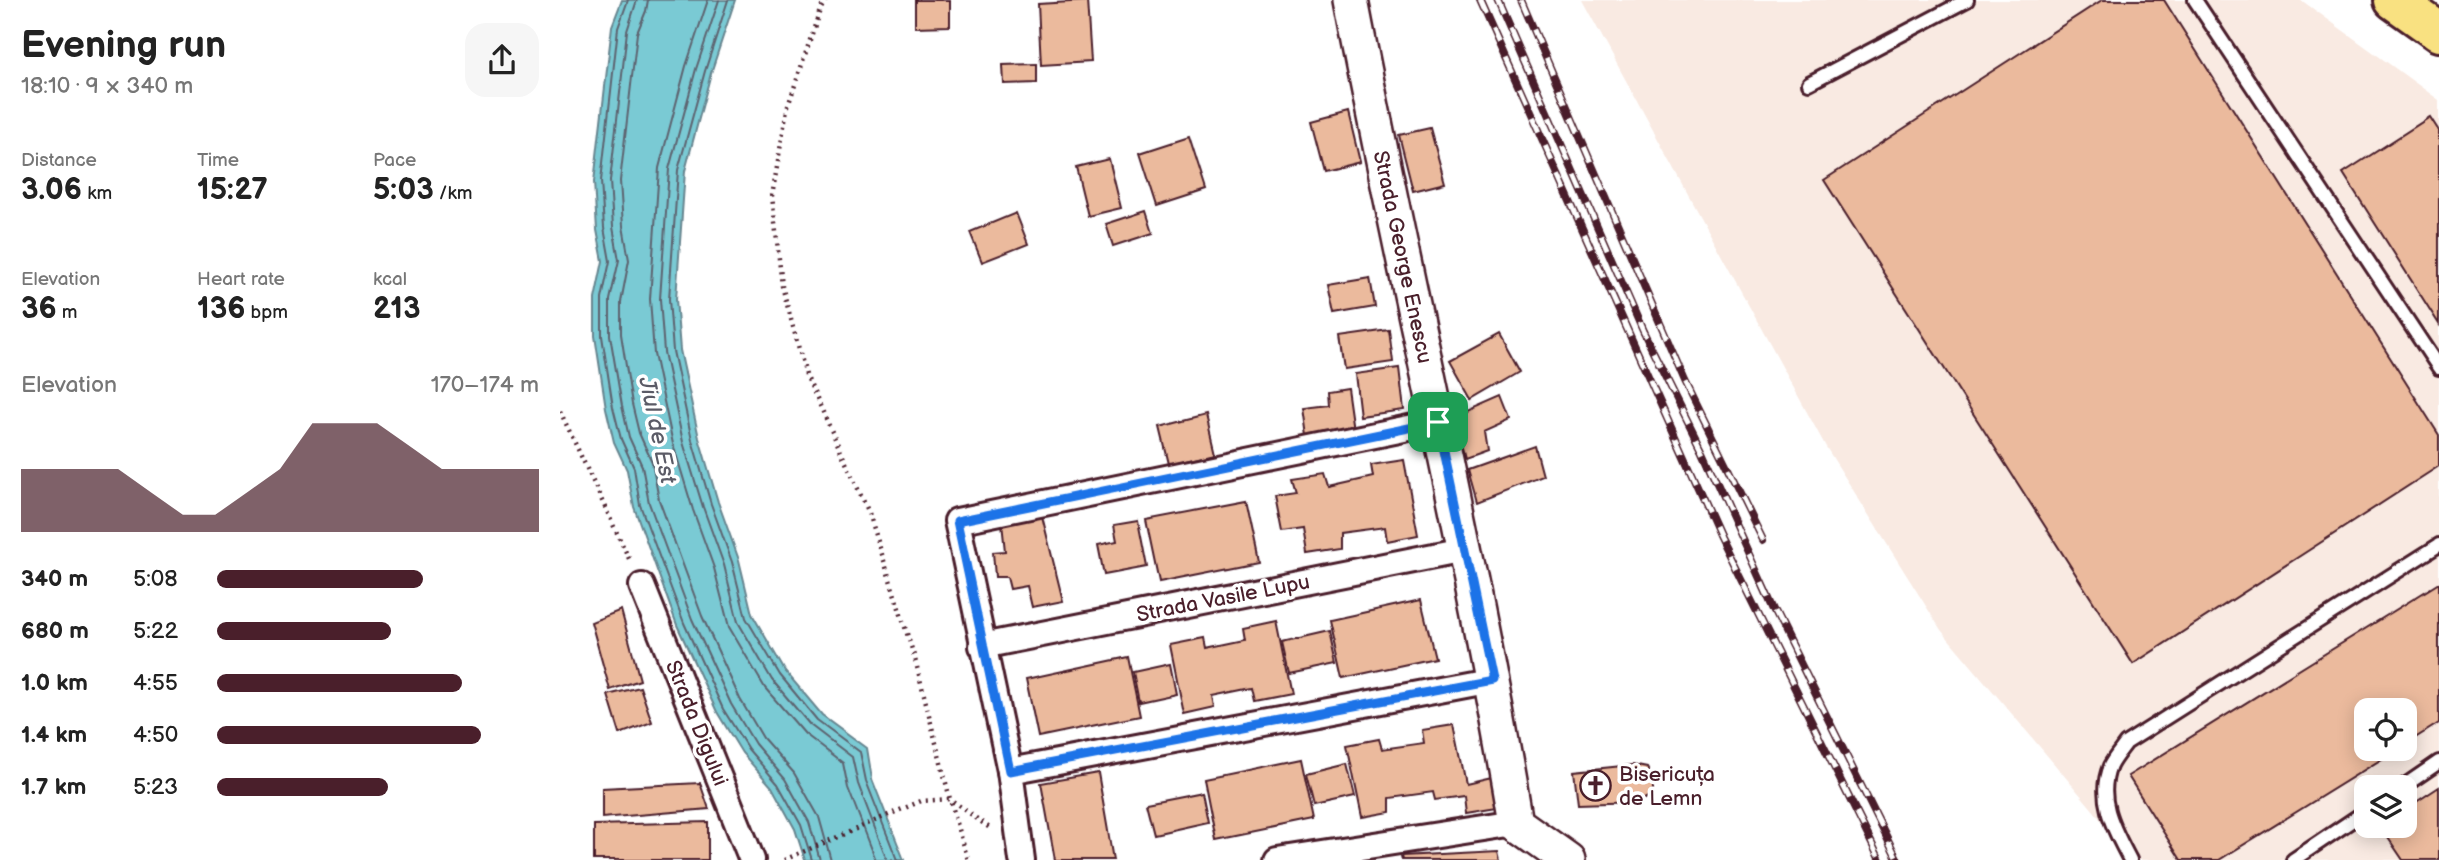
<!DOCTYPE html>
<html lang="en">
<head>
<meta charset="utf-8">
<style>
  :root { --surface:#fff; --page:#f6f6f6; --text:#222; --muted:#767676; --accent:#4a1f2b }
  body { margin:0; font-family:"Balsamiq Sans",sans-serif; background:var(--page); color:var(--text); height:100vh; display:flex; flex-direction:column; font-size:26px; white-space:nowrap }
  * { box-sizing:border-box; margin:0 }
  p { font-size:23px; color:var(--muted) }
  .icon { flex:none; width:38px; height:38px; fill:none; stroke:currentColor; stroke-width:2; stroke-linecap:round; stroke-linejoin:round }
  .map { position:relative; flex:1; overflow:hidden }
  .side { display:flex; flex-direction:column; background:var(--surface); width:560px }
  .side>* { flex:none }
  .tools { position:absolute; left:1794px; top:698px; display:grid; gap:14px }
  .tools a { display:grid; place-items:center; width:63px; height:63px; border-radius:14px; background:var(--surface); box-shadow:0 4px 18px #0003; font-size:35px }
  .pin { position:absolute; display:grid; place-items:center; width:60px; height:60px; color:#fff; margin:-30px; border-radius:14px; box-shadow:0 4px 10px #0006 }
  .round { display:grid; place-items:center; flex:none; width:74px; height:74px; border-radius:21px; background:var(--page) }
  .headline { display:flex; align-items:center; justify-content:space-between; height:119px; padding:0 21px }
  h1 { font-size:38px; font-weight:600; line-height:52px }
  .stats { display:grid; grid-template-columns:repeat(3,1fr); gap:10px; height:119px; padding:7px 21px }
  .stats div { display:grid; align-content:center }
  .stats b { font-size:30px; font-weight:600 }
  .stats small { font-size:19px; font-weight:400 }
  .stats p { font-size:19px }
  .chart { height:196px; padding:14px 21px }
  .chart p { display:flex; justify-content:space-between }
  .chart svg { width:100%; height:126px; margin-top:7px; fill:var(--accent); opacity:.7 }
  ul { padding:0 21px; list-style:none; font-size:23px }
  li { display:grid; grid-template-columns:112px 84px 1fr; align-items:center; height:52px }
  li i { height:18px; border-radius:9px; background:var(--accent) }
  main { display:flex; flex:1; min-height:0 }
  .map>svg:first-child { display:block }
  .built { fill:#f9eae2; fill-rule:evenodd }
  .water { fill:#7acad4; stroke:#678690; stroke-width:2 }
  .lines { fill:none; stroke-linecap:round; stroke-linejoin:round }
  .shore { stroke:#5d636f; stroke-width:2 }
  .building { fill:#ebba9d; stroke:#4a1f2b; stroke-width:2 }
  .lane-casing { stroke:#4a1f2b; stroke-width:18 }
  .street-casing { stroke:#4a1f2b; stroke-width:30 }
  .secondary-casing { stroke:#4a1f2b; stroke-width:38 }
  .primary-casing { stroke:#4a1f2b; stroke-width:44 }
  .path { stroke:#4a1f2b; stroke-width:4.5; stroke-dasharray:2 5; stroke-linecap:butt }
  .lane { stroke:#fff; stroke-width:12 }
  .street { stroke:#fff; stroke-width:24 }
  .secondary { stroke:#fff; stroke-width:33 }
  .primary { stroke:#f9e181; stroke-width:38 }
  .rail-casing { stroke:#4a1f2b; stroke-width:8 }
  .rail { stroke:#fff; stroke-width:5; stroke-dasharray:16; stroke-linecap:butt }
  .route-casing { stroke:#fff; stroke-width:14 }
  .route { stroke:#1a73e8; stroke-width:9 }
  .labels { text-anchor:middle; stroke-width:7; stroke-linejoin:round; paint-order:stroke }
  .street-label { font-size:21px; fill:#4a1f2b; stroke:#fff }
  .poi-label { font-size:21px; fill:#4a1f2b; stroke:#fff; text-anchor:start }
  .water-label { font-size:23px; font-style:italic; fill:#5b5b66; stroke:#fff }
</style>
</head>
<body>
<main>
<section class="side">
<div class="headline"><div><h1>Evening run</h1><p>18:10 · 9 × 340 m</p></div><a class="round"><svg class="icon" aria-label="share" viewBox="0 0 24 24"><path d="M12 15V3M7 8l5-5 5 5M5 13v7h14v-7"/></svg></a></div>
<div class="stats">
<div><p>Distance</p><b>3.06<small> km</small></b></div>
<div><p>Time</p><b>15:27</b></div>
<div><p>Pace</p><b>5:03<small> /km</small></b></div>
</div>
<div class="stats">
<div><p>Elevation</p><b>36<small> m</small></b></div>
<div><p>Heart rate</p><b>136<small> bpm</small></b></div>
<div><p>kcal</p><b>213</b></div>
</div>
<div class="chart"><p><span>Elevation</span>170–174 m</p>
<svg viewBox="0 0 160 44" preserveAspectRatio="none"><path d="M0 44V22L10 22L20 22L30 22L40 30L50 38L60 38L70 30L80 22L90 6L100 6L110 6L120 14L130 22L140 22L150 22L160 22V44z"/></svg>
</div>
<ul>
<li><b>340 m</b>5:08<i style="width:64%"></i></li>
<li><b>680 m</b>5:22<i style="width:54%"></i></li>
<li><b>1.0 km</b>4:55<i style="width:76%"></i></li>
<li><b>1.4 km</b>4:50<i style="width:82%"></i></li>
<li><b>1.7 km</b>5:23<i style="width:53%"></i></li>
</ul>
</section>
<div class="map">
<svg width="1879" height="860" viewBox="0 0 1879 860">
  <rect width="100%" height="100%" fill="#fff"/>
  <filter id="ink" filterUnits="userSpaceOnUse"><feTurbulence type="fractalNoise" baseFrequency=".0143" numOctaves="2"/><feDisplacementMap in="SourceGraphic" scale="14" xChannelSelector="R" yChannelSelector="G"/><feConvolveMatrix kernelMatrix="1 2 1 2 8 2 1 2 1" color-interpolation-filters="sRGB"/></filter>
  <g filter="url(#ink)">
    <path class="built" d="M 1022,0 L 1741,0 L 1879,100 L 1879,860 L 1571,860 L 1534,811 L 1381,630 L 1266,447 ZM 1806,710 L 1844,710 L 1844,749 L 1806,749 ZM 1806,788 L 1844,788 L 1844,826 L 1806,826 Z"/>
    <polygon class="water" points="62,0 175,0 151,73 125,171 116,299 120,350 139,438 158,502 179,560 192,614 225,671 262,715 307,748 312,779 344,860 245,860 235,829 212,787 182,753 157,712 117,625 74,507 67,470 54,442 46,408 35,336 35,299 43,261 37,230 34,182 52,26"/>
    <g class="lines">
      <g class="shore">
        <polyline points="68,0 58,28 41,181 44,228 50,261 42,299 42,336 53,407 61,439 74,468 80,505 124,623 163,709 188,749 218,784 241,825 252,860"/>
        <polyline points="77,0 67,31 50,181 53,227 59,260 50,300 50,335 62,406 69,437 82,466 89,503 132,619 171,704 195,744 225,779 249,822 260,860"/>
        <polyline points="88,0 86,11 77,33 60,181 63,226 69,260 61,302 61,334 72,404 79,433 92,462 99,500 142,616 180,699 203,738 234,773 259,817 271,860"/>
        <polyline points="148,0 126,66 99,168 90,299 94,354 113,444 133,510 154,568 169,627 205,688 245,734 283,763 288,788 316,860"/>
        <polyline points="159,0 136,69 109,169 100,299 104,352 123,442 143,507 164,565 178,622 212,680 250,725 292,757 298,784 327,860"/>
        <polyline points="168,0 145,71 118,170 109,299 113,351 132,440 151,504 172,562 186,618 220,675 257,720 300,752 306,781 337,860"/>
      </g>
    </g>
    <g class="building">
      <polygon points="355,0 390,0 390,26 355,27"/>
      <polygon points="1542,0 1604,0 1879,435 1879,466 1573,664 1264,180"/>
      <polygon points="527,1 531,62 481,65 478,4"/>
      <polygon points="477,64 477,83 444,84 443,65"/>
      <polygon points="788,112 800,162 764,171 751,122"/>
      <polygon points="1870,117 1879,131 1879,324 1783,173"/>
      <polygon points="870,128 885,183 853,191 839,135"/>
      <polygon points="629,137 646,190 597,206 580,153"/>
      <polygon points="549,159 561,208 528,216 516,167"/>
      <polygon points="586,211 593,233 553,246 546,224"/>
      <polygon points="456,213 468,244 422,262 410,232"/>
      <polygon points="810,278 815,307 774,314 768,285"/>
      <polygon points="829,330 833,362 784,369 779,337"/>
      <polygon points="939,334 960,372 912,400 890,361"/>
      <polygon points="839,368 844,410 800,416 795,374"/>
      <polygon points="787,388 793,430 748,436 744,408 769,405 768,391"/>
      <polygon points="942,397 951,420 924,432 927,451 905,459 894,418"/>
      <polygon points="646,415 655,453 609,464 600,427"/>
      <polygon points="975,446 983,476 917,502 908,470"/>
      <polygon points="844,460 858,535 827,541 825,527 780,533 780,549 747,554 743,529 722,532 715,496 736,493 732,479 765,474 769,487 813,477 811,465"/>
      <polygon points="686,501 699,562 599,582 586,520"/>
      <polygon points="482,516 503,601 472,607 467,586 450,589 447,577 435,577 433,552 445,551 442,523"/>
      <polygon points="578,521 587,567 544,575 538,545 557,541 554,525"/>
      <polygon points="1879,583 1879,723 1844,745 1844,710 1806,710 1806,749 1838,749 1659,860 1621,860 1568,776"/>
      <polygon points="861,600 875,658 783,678 770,620"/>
      <polygon points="61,610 80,680 50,690 31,622"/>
      <polygon points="716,621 731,694 695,701 692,688 653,696 655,707 624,714 610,645 645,638 647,648 685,640 683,628"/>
      <polygon points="770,631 777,663 729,673 722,642"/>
      <polygon points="568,657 580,716 478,737 466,679"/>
      <polygon points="610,664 616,694 579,702 573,672"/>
      <polygon points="80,687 92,722 60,734 48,695"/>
      <polygon points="894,725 906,784 936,777 943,807 906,813 904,796 875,800 873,792 830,798 830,812 802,817 787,745 819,739 822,749 864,743 862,730"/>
      <polygon points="741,759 754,820 656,840 644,779"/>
      <polygon points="787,764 795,797 754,806 746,774"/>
      <polygon points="1072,765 1087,768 1093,779 1093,790 1088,797 1078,802 1018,804 1014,771"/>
      <polygon points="538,773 553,860 495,860 481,783"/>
      <polygon points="140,783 149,809 42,818 42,788"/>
      <polygon points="1879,787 1879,860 1843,860 1820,826 1844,826 1844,810"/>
      <polygon points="642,792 648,822 594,834 586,803"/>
      <polygon points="148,822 148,860 34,860 34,825"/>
      <polygon points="939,851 941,860 842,860 841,856"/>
    </g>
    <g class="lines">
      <defs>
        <g id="lane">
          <polyline points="1635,0 1879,368"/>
          <polyline points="1249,83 1407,0"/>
          <polyline points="1841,788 1879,762"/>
          <path d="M 1570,860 C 1555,831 1536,800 1550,766 C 1554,758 1561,750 1566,743 L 1879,545"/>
          <polyline points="1733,860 1806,811"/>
        </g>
        <g id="street">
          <polyline points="82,586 192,860"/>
          <polyline points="422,646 904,550"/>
          <polyline points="450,771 932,680"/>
          <polyline points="462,860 450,771 397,521 878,422"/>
          <polyline points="717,860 956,823"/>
        </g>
        <path id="secondary" d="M 791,0 C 843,275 910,547 956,823 L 1008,860"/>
        <polyline id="primary" points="1834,0 1879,32"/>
      </defs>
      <use href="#lane" class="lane-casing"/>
      <use href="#street" class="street-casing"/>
      <use href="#secondary" class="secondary-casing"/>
      <use href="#primary" class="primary-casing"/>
      <g class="path">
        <polyline points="266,0 260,10 227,109 212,196 222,286 246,375 309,513 355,659 390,799 408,860"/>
        <polyline points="0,411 71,563"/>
        <polyline points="224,860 361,801 390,799 431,829"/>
      </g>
      <use href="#lane" class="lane"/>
      <use href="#street" class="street"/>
      <use href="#secondary" class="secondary"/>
      <use href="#primary" class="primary"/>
      <defs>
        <g id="rail">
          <polyline points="920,0 1160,537 1320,860"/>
          <polyline points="938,0 1083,331 1142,450 1215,612 1338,860"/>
          <polyline points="961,0 1125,381 1203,540"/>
        </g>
      </defs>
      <use href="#rail" class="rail-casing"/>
      <use href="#rail" class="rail"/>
    </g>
  </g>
  <g class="lines" filter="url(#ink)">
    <defs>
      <polygon id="route" points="878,422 932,680 450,771 397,521"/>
    </defs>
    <use href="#route" class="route-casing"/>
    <use href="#route" class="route"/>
  </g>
  <defs>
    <symbol id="church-ring" viewBox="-11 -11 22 22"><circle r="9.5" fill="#fff" stroke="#4a1f2b" stroke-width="1.5"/><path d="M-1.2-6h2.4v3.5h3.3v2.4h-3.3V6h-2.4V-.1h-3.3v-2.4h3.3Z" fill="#4a1f2b"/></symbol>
  </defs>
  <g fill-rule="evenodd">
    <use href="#church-ring" x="1018" y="768" width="35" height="35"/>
  </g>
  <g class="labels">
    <g class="street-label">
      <text transform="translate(843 257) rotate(78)" y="7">Strada George Enescu</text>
      <text transform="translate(663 598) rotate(-11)" y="7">Strada Vasile Lupu</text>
      <text transform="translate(137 723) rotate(68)" y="7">Strada Digului</text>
    </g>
    <g class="poi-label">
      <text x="1059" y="781">Bisericuța<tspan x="1059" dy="24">de Lemn</tspan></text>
    </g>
    <g class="water-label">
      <text transform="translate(98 430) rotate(78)" y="8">Jiul de Est</text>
    </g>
  </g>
</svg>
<div class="tools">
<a><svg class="icon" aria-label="locate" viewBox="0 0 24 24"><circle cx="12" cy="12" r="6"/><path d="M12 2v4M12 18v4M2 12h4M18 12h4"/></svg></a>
<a><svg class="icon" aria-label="layers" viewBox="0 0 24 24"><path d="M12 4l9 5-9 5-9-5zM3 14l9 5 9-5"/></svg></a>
</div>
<div class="pin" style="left:878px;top:422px;background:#1e9e55"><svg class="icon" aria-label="arrive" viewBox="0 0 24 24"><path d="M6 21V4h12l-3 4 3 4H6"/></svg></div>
</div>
</main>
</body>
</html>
